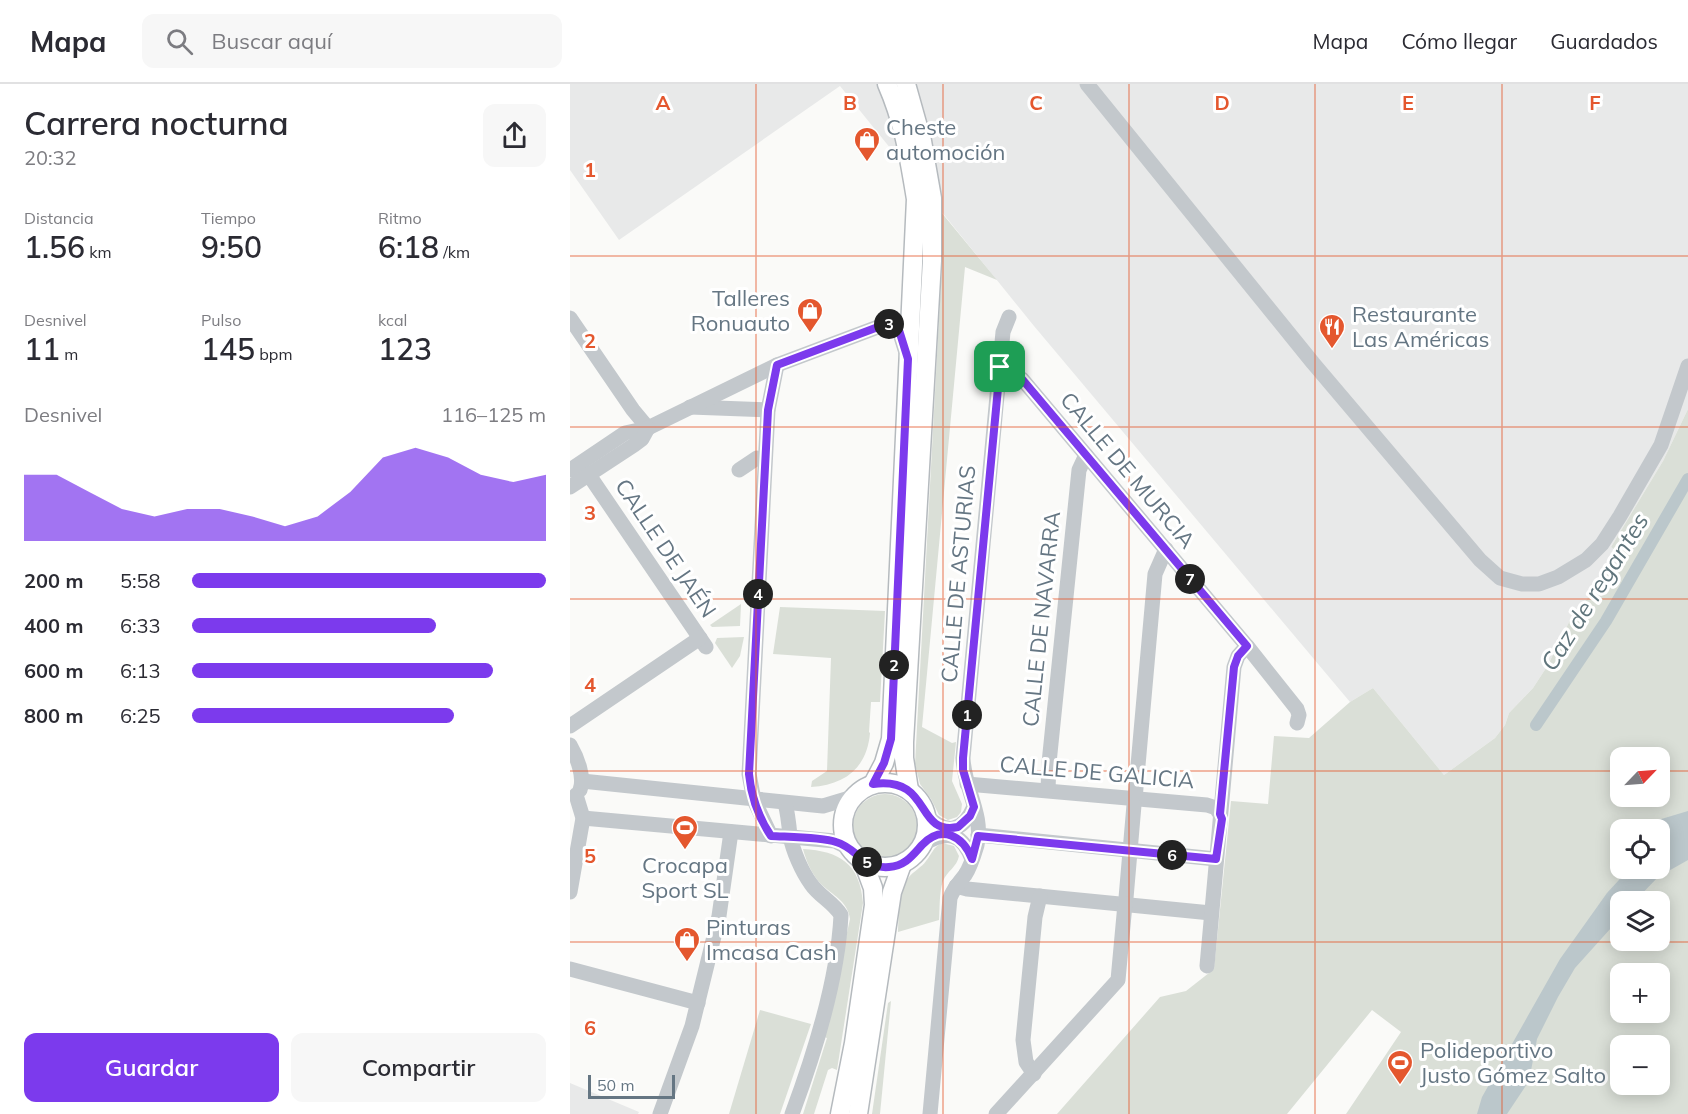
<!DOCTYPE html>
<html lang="es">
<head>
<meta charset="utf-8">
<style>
  :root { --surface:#fff; --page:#f7f7f7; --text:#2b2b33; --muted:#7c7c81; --line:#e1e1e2; --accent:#7c3aed }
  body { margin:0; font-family:Mulish,sans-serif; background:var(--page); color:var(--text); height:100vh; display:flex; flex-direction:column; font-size:22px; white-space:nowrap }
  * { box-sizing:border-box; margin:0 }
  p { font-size:20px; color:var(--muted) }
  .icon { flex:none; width:33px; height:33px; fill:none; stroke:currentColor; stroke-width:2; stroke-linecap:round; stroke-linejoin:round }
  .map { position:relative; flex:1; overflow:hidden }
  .side { display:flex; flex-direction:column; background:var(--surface); width:570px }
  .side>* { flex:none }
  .needle { width:39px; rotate:65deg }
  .controls { position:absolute; left:1040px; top:663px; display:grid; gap:12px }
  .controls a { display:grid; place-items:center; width:60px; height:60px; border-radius:12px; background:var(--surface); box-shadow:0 3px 15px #0003; font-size:30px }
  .scale { position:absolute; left:18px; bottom:15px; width:87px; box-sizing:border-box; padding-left:6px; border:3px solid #657683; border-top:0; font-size:16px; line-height:21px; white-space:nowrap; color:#657683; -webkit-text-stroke:4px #fff; paint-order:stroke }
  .pin { position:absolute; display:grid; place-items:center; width:51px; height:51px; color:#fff; margin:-26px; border-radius:12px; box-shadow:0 3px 9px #0006 }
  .km { position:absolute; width:30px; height:30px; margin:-15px; border-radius:50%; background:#222; color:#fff; font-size:16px; line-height:30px; text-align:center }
  .round { display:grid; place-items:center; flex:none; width:63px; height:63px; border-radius:12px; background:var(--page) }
  .head { display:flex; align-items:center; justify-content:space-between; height:102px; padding:0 24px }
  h1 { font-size:33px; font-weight:600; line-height:45px }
  .figures { display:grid; grid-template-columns:repeat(3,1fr); gap:9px; height:102px; padding:6px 24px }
  .figures div { display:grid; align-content:center }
  .figures b { font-size:30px; font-weight:600 }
  .figures small { font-size:16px; font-weight:400 }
  .figures p { font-size:16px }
  .chart { height:168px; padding:12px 24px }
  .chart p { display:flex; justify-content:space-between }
  .chart svg { width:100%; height:108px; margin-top:6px; fill:var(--accent); opacity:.7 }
  .action { display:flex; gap:12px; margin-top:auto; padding:12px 24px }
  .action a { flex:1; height:69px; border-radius:12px; background:var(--accent); color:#fff; font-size:24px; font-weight:600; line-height:69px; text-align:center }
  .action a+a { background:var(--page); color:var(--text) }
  ul { padding:0 24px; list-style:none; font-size:20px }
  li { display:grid; grid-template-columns:96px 72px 1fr; align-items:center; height:45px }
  li i { height:15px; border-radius:8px; background:var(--accent) }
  header { display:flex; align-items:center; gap:36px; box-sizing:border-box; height:84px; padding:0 30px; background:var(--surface); border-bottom:2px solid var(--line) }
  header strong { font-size:28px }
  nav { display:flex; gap:33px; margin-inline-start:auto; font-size:21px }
  .search { width:420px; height:54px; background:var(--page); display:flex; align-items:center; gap:15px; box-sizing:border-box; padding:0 21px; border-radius:12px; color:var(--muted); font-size:22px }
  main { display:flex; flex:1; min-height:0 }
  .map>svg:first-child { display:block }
  .built { fill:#e8e9e9 }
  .green { fill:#dadfd7; fill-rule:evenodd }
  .water { fill:#bbc7cb }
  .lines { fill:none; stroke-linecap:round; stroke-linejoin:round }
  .canal { stroke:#bbc7cb; stroke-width:12 }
  .major-casing { stroke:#b5babe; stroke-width:21 }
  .minor { stroke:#c3c8cc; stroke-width:15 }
  .major { stroke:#fff; stroke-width:18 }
  .route-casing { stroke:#fff; stroke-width:12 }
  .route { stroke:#7c3aed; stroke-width:8 }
  .grid { fill:none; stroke:#e4572e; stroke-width:1.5; stroke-opacity:0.55 }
  .labels { text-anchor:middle; stroke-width:6; stroke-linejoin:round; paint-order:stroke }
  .poi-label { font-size:22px; fill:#657683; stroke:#fff; text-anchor:start }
  .street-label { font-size:22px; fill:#657683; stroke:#fff }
  .water-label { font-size:24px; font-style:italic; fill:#60757c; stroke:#fff }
  .grid-label { font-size:20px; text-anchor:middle; font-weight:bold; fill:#e4572e; stroke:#fff; stroke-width:6; stroke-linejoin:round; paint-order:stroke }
</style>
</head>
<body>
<header>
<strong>Mapa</strong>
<div class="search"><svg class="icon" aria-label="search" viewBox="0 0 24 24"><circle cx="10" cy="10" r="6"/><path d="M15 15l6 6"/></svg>Buscar aquí</div>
<nav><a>Mapa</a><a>Cómo llegar</a><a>Guardados</a></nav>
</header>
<main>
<section class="side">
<div class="head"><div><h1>Carrera nocturna</h1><p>20:32</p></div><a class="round"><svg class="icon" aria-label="share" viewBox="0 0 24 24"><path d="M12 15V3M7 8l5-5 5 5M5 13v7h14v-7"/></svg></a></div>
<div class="figures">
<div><p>Distancia</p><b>1.56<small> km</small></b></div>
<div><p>Tiempo</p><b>9:50</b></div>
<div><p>Ritmo</p><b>6:18<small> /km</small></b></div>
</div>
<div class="figures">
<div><p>Desnivel</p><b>11<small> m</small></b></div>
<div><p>Pulso</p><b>145<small> bpm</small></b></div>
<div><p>kcal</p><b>123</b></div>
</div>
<div class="chart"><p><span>Desnivel</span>116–125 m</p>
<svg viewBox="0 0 160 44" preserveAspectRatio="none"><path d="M0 44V17L10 17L20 24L30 31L40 34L50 31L60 31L70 34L80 38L90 34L100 24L110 10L120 6L130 10L140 17L150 20L160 17V44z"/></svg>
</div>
<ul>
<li><b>200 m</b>5:58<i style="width:100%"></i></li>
<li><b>400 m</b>6:33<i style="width:69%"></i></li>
<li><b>600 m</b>6:13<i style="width:85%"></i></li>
<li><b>800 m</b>6:25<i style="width:74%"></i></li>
</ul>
<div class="action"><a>Guardar</a><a>Compartir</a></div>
</section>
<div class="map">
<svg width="1118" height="1030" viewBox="0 0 1118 1030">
  <rect width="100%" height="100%" fill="#fafaf8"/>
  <g class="built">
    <polygon points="0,0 1118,0 1118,325 1093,377 1041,463 1052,473 1001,534 978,581 963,604 939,629 935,641 925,654 874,691 803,604 780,618 464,242 270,2 49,156 0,86"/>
    <polygon points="0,999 69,1028 68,1030 0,1030"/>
  </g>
  <g class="green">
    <polygon points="371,128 427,196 395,183 352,643 382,659 386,658 382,697 392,720 391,728 387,733 378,736 369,731 361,715 350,700 345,680 372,179"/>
    <path d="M 1118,325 L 1118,1030 L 776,1030 L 831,948 L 802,926 L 717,1030 L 487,1030 L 590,913 L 616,907 L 644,885 L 661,717 L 698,720 L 704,652 L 739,654 L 780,618 L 803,604 L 874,691 L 925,654 L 935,641 L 939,629 L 963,604 L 978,581 L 1001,534 L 1052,473 L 1041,463 L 1093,377 ZM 1050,674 L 1089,674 L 1089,712 L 1050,712 ZM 1050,746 L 1089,746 L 1089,784 L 1050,784 ZM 1050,818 L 1089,818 L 1089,856 L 1050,856 ZM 1050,890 L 1089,890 L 1089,928 L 1050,928 ZM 1050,962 L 1089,962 L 1089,1000 L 1050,1000 Z"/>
    <polygon points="171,520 170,542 142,543 140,541"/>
    <path d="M 210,523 L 315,527 L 310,618 L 301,618 L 299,648 L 300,649 C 297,684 275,701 241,703 L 242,697 L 257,687 L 261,574 L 203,570 Z"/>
    <polygon points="174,553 170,572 162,584 145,559 147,554"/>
    <circle cx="315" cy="742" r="32"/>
    <path d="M 372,759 L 384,762 L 389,772 C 387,783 377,787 373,797 C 369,809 370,823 369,836 L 328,848 C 329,830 328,808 339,793 C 344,787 352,783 356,777 C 362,770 363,763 372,759 Z"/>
    <path d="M 233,765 C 270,767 290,780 293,819 L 267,986 L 262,984 L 258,986 L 244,1030 L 233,1030 L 257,954 L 254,953 L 280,835 C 278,817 262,811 250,799 C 242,790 236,777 233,765 Z"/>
    <polygon points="321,917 310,1030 302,1030 318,919"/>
    <polygon points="190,926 241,940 210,1030 159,1030"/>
  </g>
  <polygon class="water" points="1118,727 1118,776 1088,793 1065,817 1050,818 1050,834 1005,884 988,913 967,955 959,997 937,1030 907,1030 912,1013 990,875 1037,809 1059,785 1089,784 1089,746 1082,745 1088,736"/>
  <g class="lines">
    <polyline class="canal" points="966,641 1036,537 1118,395"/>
    <defs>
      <g id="major">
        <polyline points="336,0 352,57 362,114 362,177 334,658 334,674 339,706"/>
        <circle cx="315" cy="741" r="42"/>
        <path d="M 303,700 L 314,679 L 321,655 L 346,115 C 339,73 334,39 317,0"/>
        <polyline points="270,1030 284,959 304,821 303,804 293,777"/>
        <polyline points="288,1030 322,808 332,780"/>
      </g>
    </defs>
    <use href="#major" class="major-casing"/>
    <g class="minor">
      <polyline points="517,0 743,279 910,476 930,494 952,500 969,500 988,493 1016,476 1032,460 1050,432 1091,361 1118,282"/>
      <polyline points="0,234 63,326 78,344"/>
      <polyline points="430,283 452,295 677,562 727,625 729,631 727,639"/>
      <polyline points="120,323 198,326"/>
      <polyline points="0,386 55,349 78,344 207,281 308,243 323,240 328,243 337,272"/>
      <polyline points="169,386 187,374"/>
      <polyline points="19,391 136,563"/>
      <polyline points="0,403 64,361 72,355 78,344"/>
      <polyline points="0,642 130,554"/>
      <path d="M 0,661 C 7,673 15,693 10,706"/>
      <polyline points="12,697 243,721 253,722 283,713"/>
      <polyline points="397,700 637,721 646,724 650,730"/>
      <polyline points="478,706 479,679 509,386 516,371"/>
      <polyline points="565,715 585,490 596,465"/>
      <path d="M 215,719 C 218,730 219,741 220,752 C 223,767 232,788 241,800 C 249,812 263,818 271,831 C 268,894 244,971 222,1030"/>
      <path d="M 356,731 C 376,751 392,749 404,723"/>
      <polyline points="13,734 265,757 279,764"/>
      <polyline points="408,751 646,775"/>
      <polyline points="201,752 184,716 179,690 198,326 207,281"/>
      <path d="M 353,760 C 377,747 391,747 402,775"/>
      <polyline points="386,802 397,805 641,829"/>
      <polyline points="0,808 13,734 6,711"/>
      <polyline points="556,814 564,721"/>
      <polyline points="637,882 664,583 668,572 677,562"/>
      <polyline points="0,885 128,919"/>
      <polyline points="464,990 456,978 453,956 465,833 470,812"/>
      <polyline points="90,1030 122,942 149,832 161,748"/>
      <path d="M 360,1030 L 380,814 C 383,805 389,799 395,791 C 401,782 404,771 407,761 C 414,731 394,704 393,674 L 433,248 L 439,233"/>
      <polyline points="426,1030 548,896 555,820"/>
    </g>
    <use href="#major" class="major"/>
  </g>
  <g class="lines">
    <defs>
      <path id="route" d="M 316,240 L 322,240 L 328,243 L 338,275 L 321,655 L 314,679 L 303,700 C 363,692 344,752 388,743 L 400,732 L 404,723 L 393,686 L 393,674 L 430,283 L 441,287 L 452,295 L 677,562 L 668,572 L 664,583 L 650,730 L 652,735 L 646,775 L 408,752 L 402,775 C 393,752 372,740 352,761 C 342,772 335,782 319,783 C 293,785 287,764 266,758 C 251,753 218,753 201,752 C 189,734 181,711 179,690 L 198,326 L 207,281 Z"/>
    </defs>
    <use href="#route" class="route-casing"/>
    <use href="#route" class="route"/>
  </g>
  <path class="grid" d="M 186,0 L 186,1030M 373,0 L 373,1030M 559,0 L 559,1030M 745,0 L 745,1030M 932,0 L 932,1030M 0,172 L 1118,172M 0,343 L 1118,343M 0,515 L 1118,515M 0,687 L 1050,687M 1089,687 L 1118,687M 0,858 L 1118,858"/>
  <defs>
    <symbol id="shop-pin" viewBox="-11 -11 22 30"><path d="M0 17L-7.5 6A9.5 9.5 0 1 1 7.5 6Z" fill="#e4572e" stroke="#fff"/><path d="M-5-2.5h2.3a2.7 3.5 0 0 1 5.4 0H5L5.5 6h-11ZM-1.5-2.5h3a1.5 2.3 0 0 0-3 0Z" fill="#fff"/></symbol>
    <symbol id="restaurant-pin" viewBox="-11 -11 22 30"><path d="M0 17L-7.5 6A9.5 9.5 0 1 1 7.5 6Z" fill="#e4572e" stroke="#fff"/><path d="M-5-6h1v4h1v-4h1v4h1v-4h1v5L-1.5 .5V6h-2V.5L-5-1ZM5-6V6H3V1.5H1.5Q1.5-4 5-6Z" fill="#fff"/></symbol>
    <symbol id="stadium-pin" viewBox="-11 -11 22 30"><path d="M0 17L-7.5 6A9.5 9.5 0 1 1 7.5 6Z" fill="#e4572e" stroke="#fff"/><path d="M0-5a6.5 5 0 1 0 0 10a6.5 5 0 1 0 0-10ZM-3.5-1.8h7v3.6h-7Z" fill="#fff"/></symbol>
  </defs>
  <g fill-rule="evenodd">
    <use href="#shop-pin" x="282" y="41" width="30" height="40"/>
    <use href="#shop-pin" x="225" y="212" width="30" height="40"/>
    <use href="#restaurant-pin" x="747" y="228" width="30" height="40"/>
    <use href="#stadium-pin" x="100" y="729" width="30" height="40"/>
    <use href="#shop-pin" x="102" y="841" width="30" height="40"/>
    <use href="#stadium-pin" x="815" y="964" width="30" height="40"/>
  </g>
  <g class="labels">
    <g class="poi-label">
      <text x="316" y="51">Cheste<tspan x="316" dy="25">automoción</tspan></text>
      <text x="220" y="222" text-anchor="end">Talleres<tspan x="220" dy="25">Ronuauto</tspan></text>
      <text x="782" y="238">Restaurante<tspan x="782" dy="25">Las Américas</tspan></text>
      <text x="115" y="789" text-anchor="middle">Crocapa<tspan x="115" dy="25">Sport SL</tspan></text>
      <text x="136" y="851">Pinturas<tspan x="136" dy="25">Imcasa Cash</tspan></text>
      <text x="850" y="974">Polideportivo<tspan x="850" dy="25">Justo Gómez Salto</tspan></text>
    </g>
    <g class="street-label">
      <text transform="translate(558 386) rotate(50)" y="8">CALLE DE MURCIA</text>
      <text transform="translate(96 464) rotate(56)" y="8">CALLE DE JAÉN</text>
      <text transform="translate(388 490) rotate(-85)" y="8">CALLE DE ASTURIAS</text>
      <text transform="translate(471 535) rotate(-84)" y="8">CALLE DE NAVARRA</text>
      <text transform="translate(527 688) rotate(5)" y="8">CALLE DE GALICIA</text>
    </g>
    <g class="water-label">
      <text transform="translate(1025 508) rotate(-58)" y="8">Caz de regantes</text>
    </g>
  </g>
  <g class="grid-label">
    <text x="93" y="26">A</text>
    <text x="280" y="26">B</text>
    <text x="466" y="26">C</text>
    <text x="652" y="26">D</text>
    <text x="838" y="26">E</text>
    <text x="1025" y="26">F</text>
    <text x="20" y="93">1</text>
    <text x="20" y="264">2</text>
    <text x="20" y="436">3</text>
    <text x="20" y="608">4</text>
    <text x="20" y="779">5</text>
    <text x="20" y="951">6</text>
  </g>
</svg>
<div class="controls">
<a><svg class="needle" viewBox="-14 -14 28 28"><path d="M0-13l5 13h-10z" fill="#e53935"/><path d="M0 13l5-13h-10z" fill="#7c7c81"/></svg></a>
<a><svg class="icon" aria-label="locate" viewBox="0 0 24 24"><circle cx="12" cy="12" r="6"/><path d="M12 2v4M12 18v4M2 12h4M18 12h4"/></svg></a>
<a><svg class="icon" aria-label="layers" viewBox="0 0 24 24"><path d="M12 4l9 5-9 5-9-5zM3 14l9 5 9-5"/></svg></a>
<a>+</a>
<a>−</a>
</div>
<div class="scale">50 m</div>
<div class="pin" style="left:430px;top:283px;background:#1e9e55"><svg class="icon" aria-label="arrive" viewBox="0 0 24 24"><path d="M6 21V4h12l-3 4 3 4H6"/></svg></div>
<b class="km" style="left:397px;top:631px">1</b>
<b class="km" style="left:324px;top:581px">2</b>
<b class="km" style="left:319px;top:240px">3</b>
<b class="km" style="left:188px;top:510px">4</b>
<b class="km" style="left:297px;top:778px">5</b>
<b class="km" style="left:602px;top:771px">6</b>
<b class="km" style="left:620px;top:495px">7</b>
</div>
</main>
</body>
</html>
